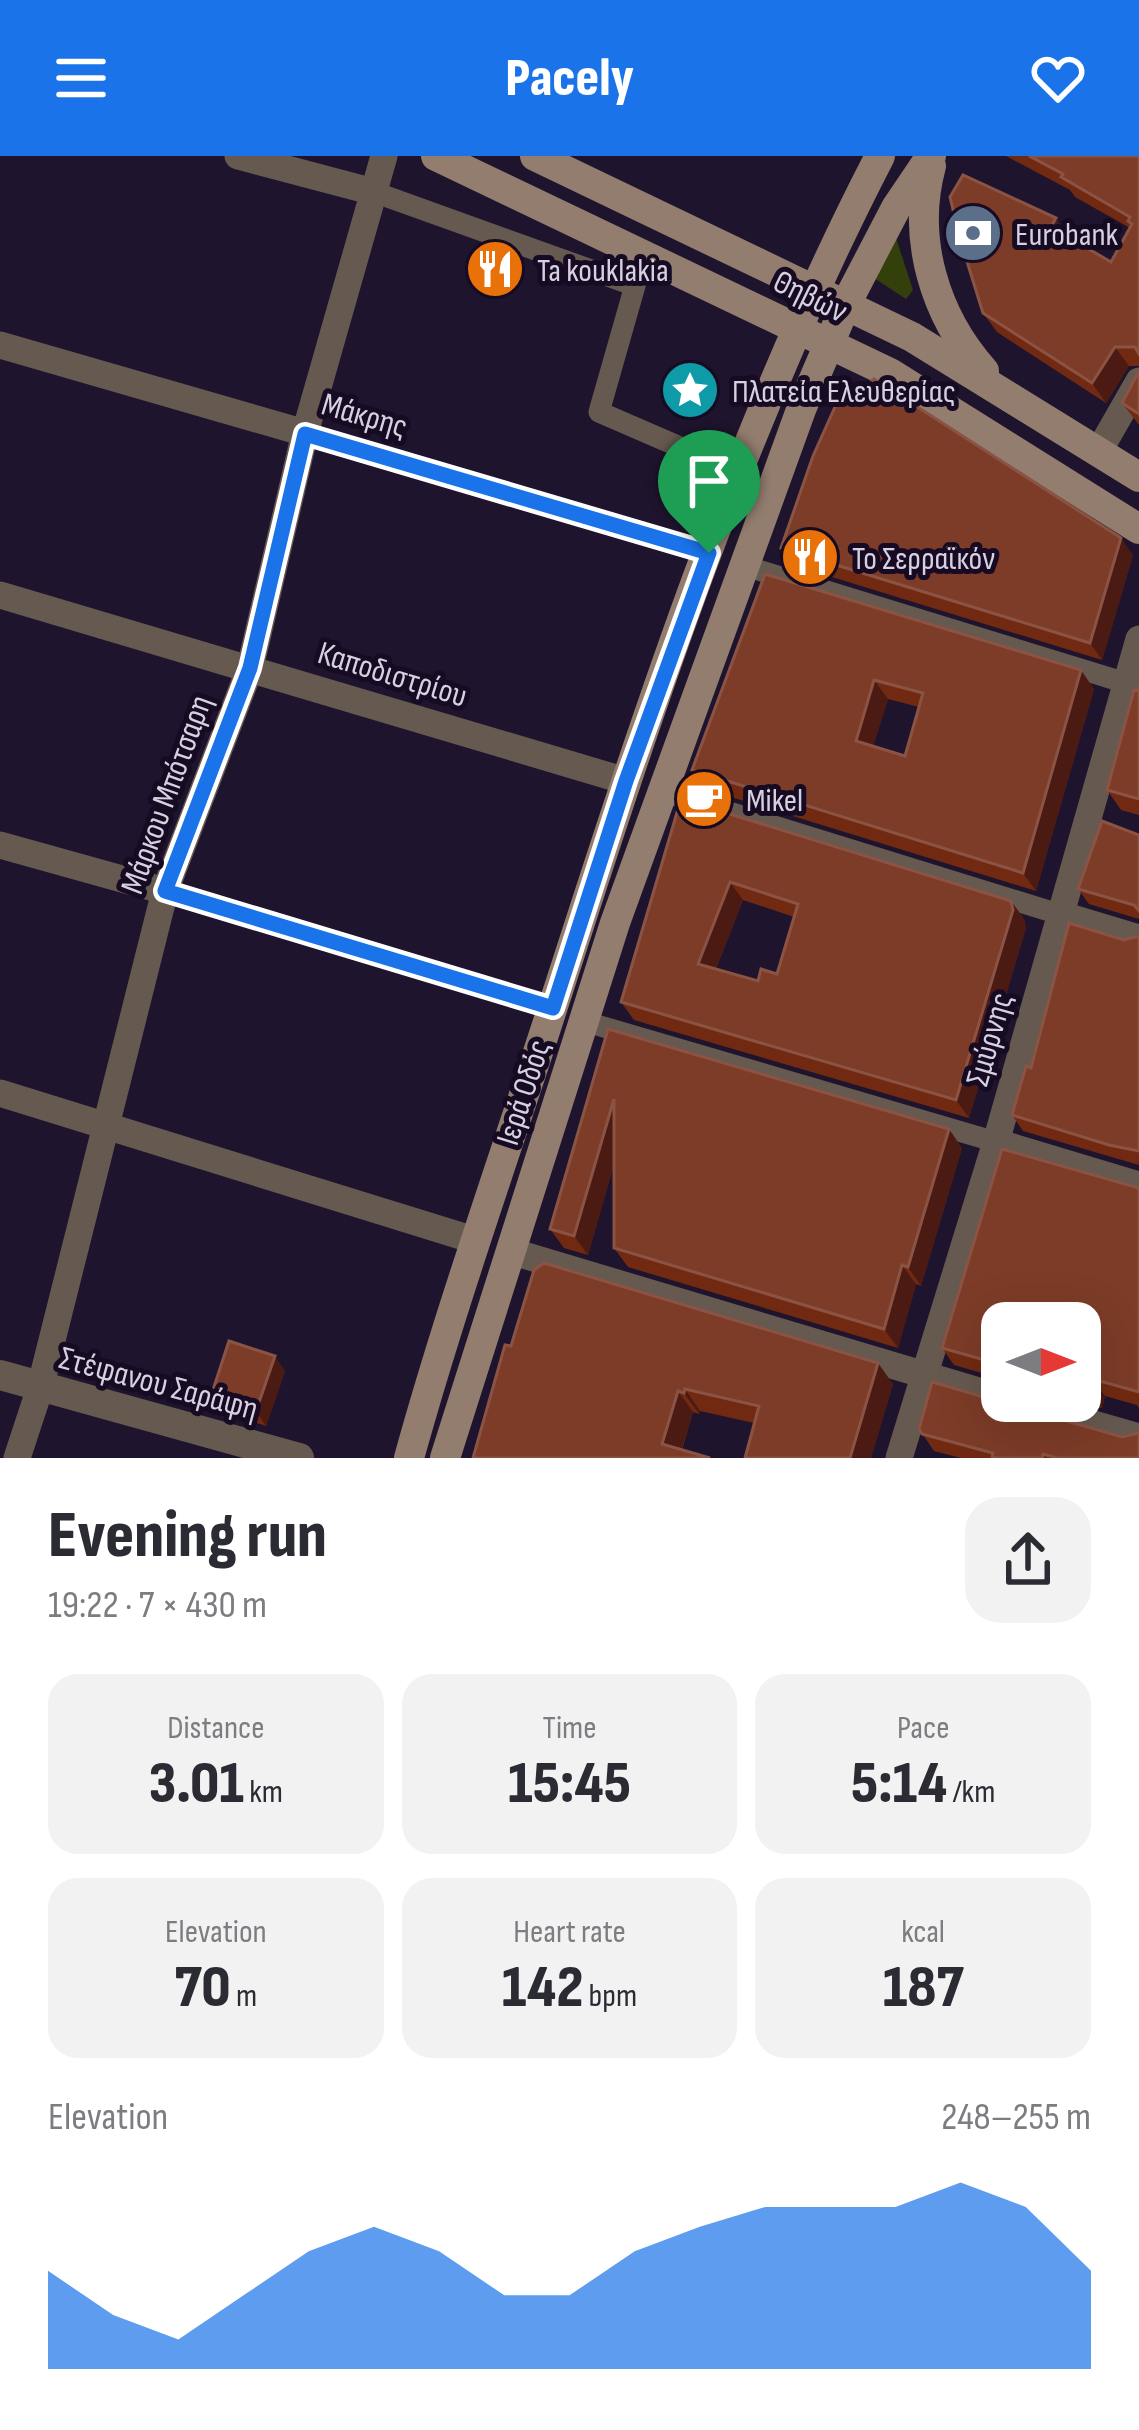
<!DOCTYPE html>
<html lang="en">
<head>
<meta charset="utf-8">
<style>
  :root { --surface:#fff; --page:#f2f2f3; --text:#2b2b33; --muted:#7c7c81; --accent:#1a73e8 }
  body { margin:0; font-family:"Sofia Sans Condensed",sans-serif; background:var(--page); color:var(--text); height:100vh; display:flex; flex-direction:column; font-size:45px; white-space:nowrap }
  * { box-sizing:border-box; margin:0 }
  p { font-size:39px; color:var(--muted) }
  .icon { flex:none; width:66px; height:66px; fill:none; stroke:currentColor; stroke-width:2; stroke-linecap:round; stroke-linejoin:round }
  .map { position:relative; height:1302px; overflow:hidden }
  .panel { display:flex; flex-direction:column; background:var(--surface); flex:1 }
  .panel>* { flex:none }
  .needle { width:78px; rotate:90deg }
  .buttons { position:absolute; left:981px; top:1146px; display:grid; gap:24px }
  .buttons a { display:grid; place-items:center; width:120px; height:120px; border-radius:24px; background:var(--surface); box-shadow:0 12px 48px #0002; font-size:60px }
  .pin { position:absolute; display:grid; place-items:center; width:102px; height:102px; color:#fff; margin:-123px -51px; border-radius:50% 50% 50% 0; rotate:-45deg; box-shadow:0 0 12px #0007 }
  .pin .icon { rotate:45deg }
  .round { display:grid; place-items:center; flex:none; width:126px; height:126px; border-radius:36px; background:var(--page) }
  .summary { display:flex; align-items:center; justify-content:space-between; height:204px; padding:0 48px }
  h1 { font-size:66px; font-weight:800; line-height:90px }
  .metrics { display:grid; grid-template-columns:repeat(3,1fr); gap:18px; height:204px; padding:12px 48px }
  .metrics div { display:grid; align-content:center; border-radius:30px; background:var(--page); text-align:center }
  .metrics b { font-size:60px; font-weight:800 }
  .metrics small { font-size:33px; font-weight:400 }
  .metrics p { font-size:33px }
  .chart { height:336px; padding:24px 48px }
  .chart p { display:flex; justify-content:space-between }
  .chart svg { width:100%; height:216px; margin-top:12px; fill:var(--accent); opacity:.7 }
  header { display:flex; justify-content:space-between; align-items:center; height:156px; padding:0 48px; background:var(--accent); color:#fff; font-size:54px; font-weight:800 }
  .map>svg:first-child { display:block }
  .grass { fill:#33400b }
  .lines { fill:none; stroke-linecap:round; stroke-linejoin:round }
  .pedestrian { stroke:#665950; stroke-width:21 }
  .minor { stroke:#665950; stroke-width:27 }
  .tertiary { stroke:#665950; stroke-width:30 }
  .secondary { stroke:#927d6f; stroke-width:30 }
  .wall { fill:#712a11; fill-rule:evenodd }
  .shaded-wall { fill:#4b1a13 }
  .building { fill:#7c3c27; stroke:#8a5344; stroke-width:3; fill-rule:evenodd }
  .route-casing { stroke:#fff; stroke-width:24 }
  .route { stroke:#1a73e8; stroke-width:15 }
  .labels { text-anchor:middle; stroke-width:10; stroke-linejoin:round; paint-order:stroke }
  .poi-label { font-size:33px; fill:#d6d0e1; stroke:#160b23; text-anchor:start }
  .street-label { font-size:33px; fill:#d6d0e1; stroke:#160b23 }
</style>
</head>
<body>
<header><svg class="icon" aria-label="menu" viewBox="0 0 24 24"><path d="M4 6h16M4 12h16M4 18h16"/></svg>Pacely<svg class="icon" aria-label="heart" viewBox="0 0 24 24"><path d="M12 20l-8-8c-3-5 5-10 8-4 3-6 11-1 8 4z"/></svg></header>
<div class="map">
<svg width="1139" height="1302" viewBox="0 0 1139 1302">
  <rect width="100%" height="100%" fill="#1f142d"/>
  <polygon class="grass" points="896,82 913,134 906,143 874,122"/>
  <g class="lines">
    <g class="pedestrian">
      <polyline points="374,36 633,129"/>
      <polyline points="644,98 599,256 740,317"/>
      <polyline points="305,277 709,397"/>
      <polyline points="745,410 1139,531"/>
      <polyline points="661,635 1062,759"/>
      <polyline points="165,735 553,852"/>
      <polyline points="583,865 996,986"/>
    </g>
    <g class="minor">
      <polyline points="238,0 374,36"/>
      <polyline points="0,189 305,277"/>
      <polyline points="1099,295 1139,225"/>
      <polyline points="0,439 626,625"/>
      <polyline points="0,689 165,735"/>
      <polyline points="1062,759 1139,782"/>
      <polyline points="0,937 474,1084"/>
      <polyline points="996,986 1139,1029"/>
      <polyline points="510,1095 1002,1242"/>
      <polyline points="1014,1245 1139,1281"/>
      <polyline points="17,1302 40,1232 165,735 250,512 305,277 384,0"/>
      <polyline points="899,1302 996,986 1139,483"/>
    </g>
    <polyline class="tertiary" points="0,1219 299,1302"/>
    <g class="secondary">
      <polyline points="436,0 890,217 1139,373"/>
      <polyline points="535,0 912,181 1139,321"/>
      <path d="M 931,10 C 911,83 935,160 984,215"/>
      <path d="M 409,1302 C 452,1147 506,997 555,844 C 647,558 741,268 880,0"/>
      <polyline points="445,1302 615,767 802,251 847,146 896,52 931,0"/>
    </g>
  </g>
  <g class="wall">
    <polygon points="1006,0 1139,0 1139,210 1129,210 1106,247 997,176 983,157 1069,81 1111,106 1130,72 1075,41 1070,34"/>
    <polygon points="1139,215 1139,269 1122,247"/>
    <polygon points="781,392 1133,399 1102,504 793,409"/>
    <path d="M 765,418 L 1094,533 L 1036,735 L 705,633 L 692,614 ZM 888,543 L 919,551 L 905,600 L 873,590 Z"/>
    <polygon points="1139,530 1139,659 1121,654 1107,634"/>
    <path d="M 681,643 L 1011,745 L 1024,763 L 1026,772 L 969,962 L 634,864 L 621,846 ZM 743,744 L 794,761 L 777,818 L 758,825 L 716,813 Z"/>
    <polygon points="1139,679 1139,763 1089,748 1078,733"/>
    <polygon points="1139,780 1139,1009 1023,975 1012,959 1031,912 1124,784"/>
    <polygon points="608,873 962,992 921,1130 916,1128 898,1192 628,1111 614,1092 614,1008 588,1099 564,1092 550,1073"/>
    <polygon points="1139,1032 1139,1252 1137,1249 1105,1240 1102,1252 1079,1245 1080,1167 1002,1167 1002,1223 954,1209 942,1192"/>
    <polygon points="505,1189 893,1228 871,1302 745,1302 754,1267 700,1255 699,1258 693,1256 682,1294 473,1302"/>
    <polygon points="285,1215 266,1270 221,1255 211,1240"/>
    <polygon points="919,1273 1139,1302 961,1302 934,1295"/>
  </g>
  <g class="shaded-wall">
    <polygon points="1056,62 1069,82 1051,71"/>
    <polygon points="1115,191 1129,210 1106,247 1092,227"/>
    <polygon points="1121,382 1133,399 1102,504 1090,487"/>
    <polygon points="1081,514 1094,533 1036,735 1023,717"/>
    <polygon points="874,524 888,543 869,604 856,585"/>
    <polygon points="730,726 743,744 711,826 698,808"/>
    <polygon points="1011,745 1024,763 1026,772 969,962 956,944"/>
    <polygon points="614,943 627,963 588,1099 574,1080"/>
    <polygon points="949,973 962,992 921,1130 908,1111"/>
    <polygon points="902,1109 916,1128 898,1192 884,1173"/>
    <polygon points="275,1200 285,1215 266,1270 256,1255"/>
    <polygon points="878,1207 893,1228 871,1302 850,1302"/>
    <polygon points="1093,1223 1105,1240 1102,1252 1090,1235"/>
    <polygon points="685,1233 700,1255 699,1258 684,1237"/>
    <polygon points="678,1235 693,1256 679,1302 662,1288"/>
  </g>
  <g class="building">
    <polygon points="1029,0 1139,0 1139,198 1135,191 1115,191 1092,227 983,157 960,83 950,41 963,19 1056,62 1051,71 1111,106 1132,68 1128,65 1130,61 1061,21 1063,18"/>
    <polygon points="1139,215 1139,258 1122,247"/>
    <polygon points="874,223 1121,382 1090,487 781,392 813,300 839,242 848,247"/>
    <path d="M 765,418 L 1081,514 L 1023,717 L 692,614 ZM 874,524 L 923,537 L 905,600 L 856,585 Z"/>
    <polygon points="1139,530 1139,643 1107,634 1134,534 1138,535"/>
    <path d="M 681,643 L 1011,745 L 1013,754 L 956,944 L 621,846 ZM 730,726 L 798,748 L 777,818 L 761,813 L 758,825 L 698,808 Z"/>
    <polygon points="1102,665 1139,679 1139,755 1134,749 1078,733"/>
    <polygon points="1069,767 1124,784 1139,780 1139,995 1109,989 1012,959 1026,910 1031,912"/>
    <polygon points="608,873 949,973 908,1111 902,1109 884,1173 614,1092 614,943 574,1080 550,1073"/>
    <polygon points="1002,993 1139,1032 1139,1236 1093,1223 1090,1235 1080,1232 1080,1167 1002,1167 1002,1209 942,1192"/>
    <polygon points="544,1107 878,1207 850,1302 745,1302 759,1250 685,1233 684,1237 678,1235 662,1288 710,1302 473,1302 505,1189 511,1190 534,1114"/>
    <polygon points="229,1185 275,1200 256,1255 211,1240"/>
    <polygon points="932,1226 1122,1281 1139,1277 1139,1302 1057,1302 1043,1298 1042,1302 992,1302 993,1297 922,1278 919,1273"/>
  </g>
  <g class="lines">
    <defs>
      <polygon id="route" points="305,278 709,397 626,625 553,852 165,735 250,512"/>
    </defs>
    <use href="#route" class="route-casing"/>
    <use href="#route" class="route"/>
  </g>
  <defs>
    <symbol id="bank-disc" viewBox="-11 -11 22 22"><circle r="9.5" fill="#5c6f8a" stroke="#160b23"/><path d="M-6-4H6V4H-6ZM0-2.3a2.3 2.3 0 1 0 0 4.6a2.3 2.3 0 1 0 0-4.6Z" fill="#fff"/></symbol>
    <symbol id="restaurant-disc" viewBox="-11 -11 22 22"><circle r="9.5" fill="#e8710a" stroke="#160b23"/><path d="M-5-6h1v4h1v-4h1v4h1v-4h1v5L-1.5 .5V6h-2V.5L-5-1ZM5-6V6H3V1.5H1.5Q1.5-4 5-6Z" fill="#fff"/></symbol>
    <symbol id="sight-disc" viewBox="-11 -11 22 22"><circle r="9.5" fill="#0f9aa8" stroke="#160b23"/><path d="M0-6L1.8-2.2L6-1.7L2.9 1.2L3.7 5.4L0 3.3L-3.7 5.4L-2.9 1.2L-6-1.7L-1.8-2.2Z" fill="#fff"/></symbol>
    <symbol id="cafe-disc" viewBox="-11 -11 22 22"><circle r="9.5" fill="#e8710a" stroke="#160b23"/><path d="M-5.5-4.5H6V0H3Q3 3.5 0 3.5H-2.5Q-5.5 3.5-5.5 0ZM3-3.2v2h1.7v-2ZM-6 4.5H4V6H-6Z" fill="#fff"/></symbol>
  </defs>
  <g fill-rule="evenodd">
    <use href="#bank-disc" x="940" y="44" width="66" height="66"/>
    <use href="#restaurant-disc" x="462" y="80" width="66" height="66"/>
    <use href="#sight-disc" x="657" y="201" width="66" height="66"/>
    <use href="#restaurant-disc" x="777" y="368" width="66" height="66"/>
    <use href="#cafe-disc" x="671" y="610" width="66" height="66"/>
  </g>
  <g class="labels">
    <g class="poi-label">
      <text x="1015" y="89">Eurobank</text>
      <text x="537" y="125">Ta kouklakia</text>
      <text x="732" y="246">Πλατεία Ελευθερίας</text>
      <text x="852" y="413">Το Σερραϊκόν</text>
      <text x="746" y="655">Mikel</text>
    </g>
    <g class="street-label">
      <text transform="translate(811 139) rotate(26)" y="12">Θηβών</text>
      <text transform="translate(365 258) rotate(16)" y="12">Μάκρης</text>
      <text transform="translate(393 517) rotate(17)" y="12">Καποδιστρίου</text>
      <text transform="translate(165 638) rotate(-70)" y="12">Μάρκου Μπότσαρη</text>
      <text transform="translate(988 883) rotate(-74)" y="12">Σμύρνης</text>
      <text transform="translate(522 936) rotate(-72)" y="12">Ιερά Οδός</text>
      <text transform="translate(159 1226) rotate(15)" y="12">Στέφανου Σαράφη</text>
    </g>
  </g>
</svg>
<div class="buttons">
<a><svg class="needle" viewBox="-14 -14 28 28"><path d="M0-13l5 13h-10z" fill="#e53935"/><path d="M0 13l5-13h-10z" fill="#7c7c81"/></svg></a>
</div>
<div class="pin" style="left:709px;top:397px;background:#1e9e55"><svg class="icon" aria-label="arrive" viewBox="0 0 24 24"><path d="M6 21V4h12l-3 4 3 4H6"/></svg></div>
</div>
<section class="panel">
<div class="summary"><div><h1>Evening run</h1><p>19:22 · 7 × 430 m</p></div><a class="round"><svg class="icon" aria-label="share" viewBox="0 0 24 24"><path d="M12 15V3M7 8l5-5 5 5M5 13v7h14v-7"/></svg></a></div>
<div class="metrics">
<div><p>Distance</p><b>3.01<small> km</small></b></div>
<div><p>Time</p><b>15:45</b></div>
<div><p>Pace</p><b>5:14<small> /km</small></b></div>
</div>
<div class="metrics">
<div><p>Elevation</p><b>70<small> m</small></b></div>
<div><p>Heart rate</p><b>142<small> bpm</small></b></div>
<div><p>kcal</p><b>187</b></div>
</div>
<div class="chart"><p><span>Elevation</span>248–255 m</p>
<svg viewBox="0 0 160 44" preserveAspectRatio="none"><path d="M0 44V24L10 33L20 38L30 29L40 20L50 15L60 20L70 29L80 29L90 20L100 15L110 11L120 11L130 11L140 6L150 11L160 24V44z"/></svg>
</div>
</section>
</body>
</html>
